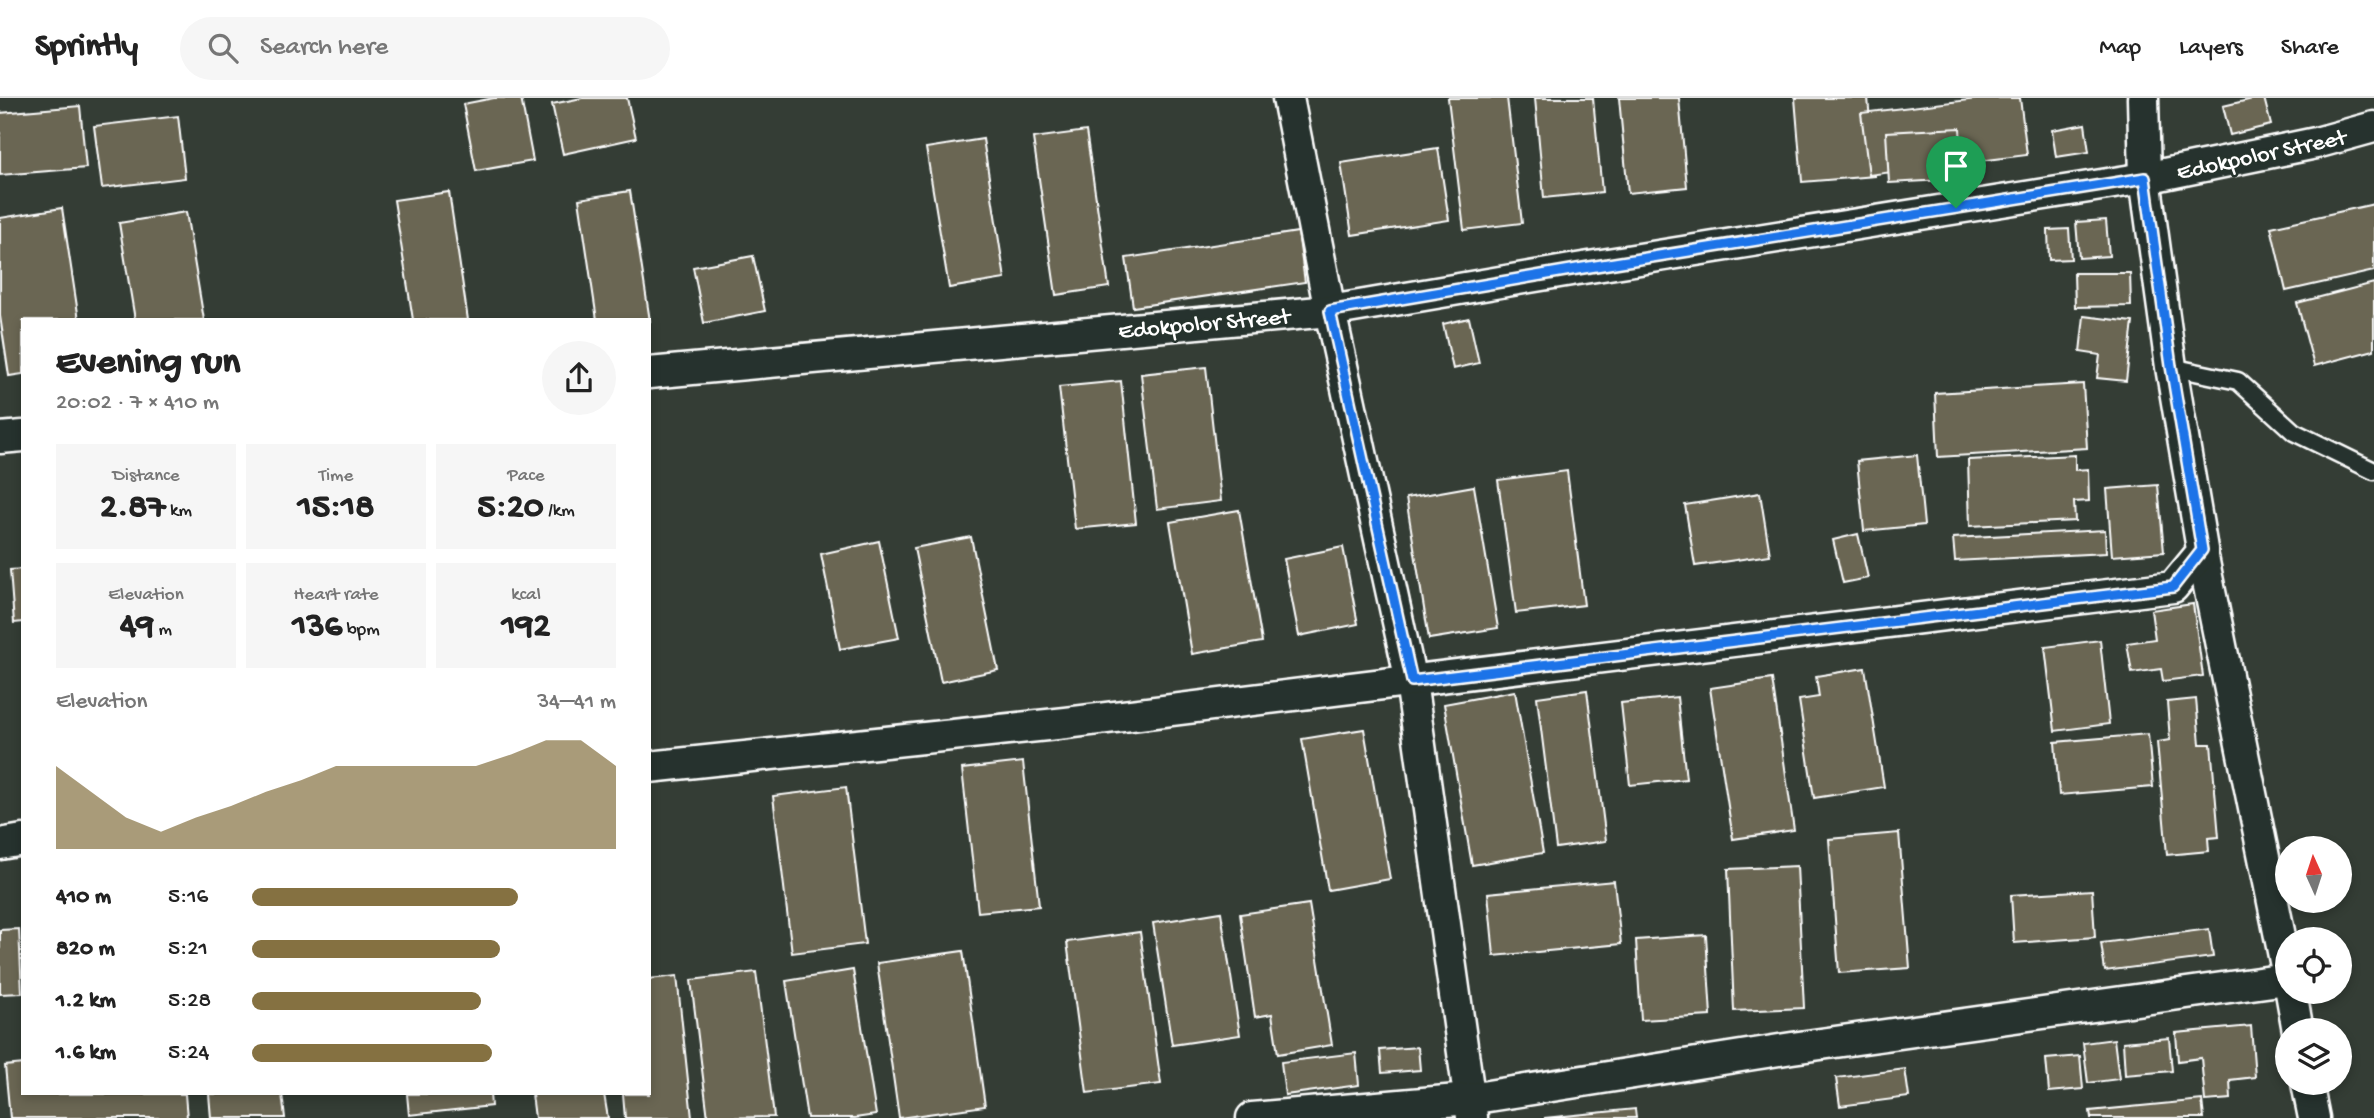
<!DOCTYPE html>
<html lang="en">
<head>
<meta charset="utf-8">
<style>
  :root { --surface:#fff; --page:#f6f6f6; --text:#222; --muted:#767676; --line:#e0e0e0; --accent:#857141 }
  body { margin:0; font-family:"Gochi Hand",sans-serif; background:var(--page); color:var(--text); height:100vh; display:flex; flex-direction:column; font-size:26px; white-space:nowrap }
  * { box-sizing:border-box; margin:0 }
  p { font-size:23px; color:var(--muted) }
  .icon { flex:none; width:38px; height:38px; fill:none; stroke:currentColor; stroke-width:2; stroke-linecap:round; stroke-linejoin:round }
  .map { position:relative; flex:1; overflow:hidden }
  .sheet { position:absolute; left:21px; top:220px; width:630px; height:777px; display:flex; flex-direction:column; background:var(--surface); border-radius:0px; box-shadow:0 4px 10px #0003 }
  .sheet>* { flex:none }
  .needle { width:46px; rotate:357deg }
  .tools { position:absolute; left:2275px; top:738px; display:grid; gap:14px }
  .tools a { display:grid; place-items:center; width:77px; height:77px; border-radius:50%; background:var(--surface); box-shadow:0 4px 10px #0003; font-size:35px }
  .pin { position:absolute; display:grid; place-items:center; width:60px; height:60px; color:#fff; margin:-72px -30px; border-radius:50% 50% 50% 0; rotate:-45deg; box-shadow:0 0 7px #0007 }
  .pin .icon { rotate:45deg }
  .round { display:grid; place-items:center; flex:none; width:74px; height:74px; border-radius:37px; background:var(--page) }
  .summary { display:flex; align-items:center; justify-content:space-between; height:119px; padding:0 35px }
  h1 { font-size:38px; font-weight:700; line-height:52px }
  .metrics { display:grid; grid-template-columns:repeat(3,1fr); gap:10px; height:119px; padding:7px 35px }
  .metrics div { display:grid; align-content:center; border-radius:0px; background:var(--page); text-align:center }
  .metrics b { font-size:35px; font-weight:700 }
  .metrics small { font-size:19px; font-weight:400 }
  .metrics p { font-size:19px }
  .chart { height:196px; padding:14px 35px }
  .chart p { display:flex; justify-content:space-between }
  .chart svg { width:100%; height:126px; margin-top:7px; fill:var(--accent); opacity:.7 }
  ul { padding:0 35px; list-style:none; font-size:23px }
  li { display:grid; grid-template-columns:112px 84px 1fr; align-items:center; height:52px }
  li i { height:18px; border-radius:9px; background:var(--accent) }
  header { display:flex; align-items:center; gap:42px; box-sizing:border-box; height:98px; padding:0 35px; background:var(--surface); border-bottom:2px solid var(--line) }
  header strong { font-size:33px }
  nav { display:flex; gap:38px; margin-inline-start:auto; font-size:24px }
  .search { width:490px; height:63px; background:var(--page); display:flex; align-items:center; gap:18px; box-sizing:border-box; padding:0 24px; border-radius:38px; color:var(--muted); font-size:26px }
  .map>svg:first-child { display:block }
  .building { fill:#6a6653; stroke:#fff; stroke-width:2 }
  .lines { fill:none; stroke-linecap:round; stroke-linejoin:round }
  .service-casing { stroke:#fff; stroke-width:21 }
  .minor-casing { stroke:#fff; stroke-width:35 }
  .service { stroke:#26332d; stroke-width:16 }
  .minor { stroke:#26332d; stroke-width:30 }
  .route-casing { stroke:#fff; stroke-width:14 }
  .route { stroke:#1a73e8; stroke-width:9 }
  .labels { text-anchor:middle; stroke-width:5; stroke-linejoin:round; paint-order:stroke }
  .street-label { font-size:24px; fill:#fff; stroke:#26332d }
</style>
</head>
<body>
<header>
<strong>Sprintly</strong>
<div class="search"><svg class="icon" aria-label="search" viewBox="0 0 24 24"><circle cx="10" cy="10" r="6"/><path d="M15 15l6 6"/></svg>Search here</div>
<nav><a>Map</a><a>Layers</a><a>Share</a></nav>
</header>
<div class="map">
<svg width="2374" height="1020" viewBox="0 0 2374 1020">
  <rect width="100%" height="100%" fill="#343d35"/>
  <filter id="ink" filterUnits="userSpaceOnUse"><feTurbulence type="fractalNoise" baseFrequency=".0143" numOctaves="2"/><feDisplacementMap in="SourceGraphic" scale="14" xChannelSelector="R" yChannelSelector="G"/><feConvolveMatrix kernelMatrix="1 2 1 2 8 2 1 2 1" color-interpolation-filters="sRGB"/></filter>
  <g filter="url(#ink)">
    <g class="building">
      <polygon points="494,0 521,0 533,63 476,73 463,6"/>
      <polygon points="582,0 627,0 636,40 563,56 552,6"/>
      <polygon points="1448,0 1507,0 1522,125 1464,132"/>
      <polygon points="1535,0 1593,0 1602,94 1544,100"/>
      <polygon points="1619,0 1679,0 1687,89 1628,95"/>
      <polygon points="1795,0 1868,0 1875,78 1802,84"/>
      <polygon points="1985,0 2020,0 2027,57 1869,77 1861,15"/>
      <polygon points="2257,0 2264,0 2271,27 2230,37 2223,8"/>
      <polygon points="80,8 86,70 0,77 0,15"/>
      <polygon points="178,18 185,80 102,90 94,28"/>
      <polygon points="2085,26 2089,54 2056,59 2052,32"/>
      <polygon points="1960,30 1963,81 1889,85 1886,34"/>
      <polygon points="1086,33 1109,189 1056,197 1033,40"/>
      <polygon points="983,41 1005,181 949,190 926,50"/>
      <polygon points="1438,50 1449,122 1352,137 1341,65"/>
      <polygon points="630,93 650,223 597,222 579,101"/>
      <polygon points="449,94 468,222 413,222 394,102"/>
      <polygon points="2374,106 2374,173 2286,193 2271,129"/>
      <polygon points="62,110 79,222 23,222 23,276 9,278 0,218 0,120"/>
      <polygon points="186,114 204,222 135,222 119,125"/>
      <polygon points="2106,122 2109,158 2079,160 2076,124"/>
      <polygon points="2069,131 2071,161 2049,162 2048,132"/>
      <polygon points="1298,134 1305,184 1133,209 1126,160"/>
      <polygon points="753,158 765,213 704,225 693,169"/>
      <polygon points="2074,175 2130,175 2131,208 2075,209"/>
      <polygon points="2374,185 2374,252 2314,268 2297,205"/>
      <polygon points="2084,218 2133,224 2126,283 2097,280 2100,257 2080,254"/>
      <polygon points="1469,220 1479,265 1453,271 1443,226"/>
      <polygon points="1206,269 1221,403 1157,411 1141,276"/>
      <polygon points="1121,283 1136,425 1075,431 1059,289"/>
      <polygon points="2083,286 2087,350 1938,359 1935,295"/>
      <polygon points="1917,357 1924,427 1864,433 1857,363"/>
      <polygon points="2075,357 2075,372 2088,371 2089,403 2074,404 2075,423 1970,428 1968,362"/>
      <polygon points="1567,373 1584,507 1516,515 1498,382"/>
      <polygon points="2158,387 2164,454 2112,458 2107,391"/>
      <polygon points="1474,388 1498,530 1429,541 1406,400"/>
      <polygon points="1760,395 1770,457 1695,468 1685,407"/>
      <polygon points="1239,412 1262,544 1192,556 1170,424"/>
      <polygon points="2105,432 2106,455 1955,463 1953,440"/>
      <polygon points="1858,436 1868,480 1843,485 1833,442"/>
      <polygon points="971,439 998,572 941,584 914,450"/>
      <polygon points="879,443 899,540 840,551 821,456"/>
      <polygon points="1343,449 1358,526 1299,538 1284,461"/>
      <polygon points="23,471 23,524 14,525 10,472"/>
      <polygon points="2193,506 2203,578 2163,583 2161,571 2132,575 2127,545 2155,541 2151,512"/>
      <polygon points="2100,542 2109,626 2055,633 2045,549"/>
      <polygon points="1865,570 1884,689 1814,700 1799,602 1819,599 1816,578"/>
      <polygon points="1772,581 1794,732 1733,741 1710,590"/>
      <polygon points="1587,592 1606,743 1556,750 1537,599"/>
      <polygon points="1515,593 1543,755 1472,767 1444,606"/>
      <polygon points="1677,599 1686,681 1630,687 1621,605"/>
      <polygon points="2196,601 2200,646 2211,646 2219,739 2208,740 2209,753 2167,757 2157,644 2170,642 2167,604"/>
      <polygon points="1364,631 1390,781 1328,792 1302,641"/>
      <polygon points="2148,636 2153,689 2059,697 2055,644"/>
      <polygon points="1023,664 1039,808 978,814 962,671"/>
      <polygon points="846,689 865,846 792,855 773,698"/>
      <polygon points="1899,735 1910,870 1839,875 1829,741"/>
      <polygon points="1797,768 1804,910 1734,913 1728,771"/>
      <polygon points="1614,783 1621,846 1494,858 1488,795"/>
      <polygon points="2092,792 2095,839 2014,845 2011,797"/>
      <polygon points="1309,806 1332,947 1278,956 1272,916 1255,919 1240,816"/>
      <polygon points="1221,814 1240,937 1172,947 1153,825"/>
      <polygon points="19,831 22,895 0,896 0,832"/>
      <polygon points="2209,831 2213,859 2105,873 2101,845"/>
      <polygon points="1140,834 1161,986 1087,995 1067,844"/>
      <polygon points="1706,837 1711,918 1641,922 1636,842"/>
      <polygon points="963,853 985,1008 899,1020 877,865"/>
      <polygon points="853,872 876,1017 855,1020 807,1020 786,883"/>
      <polygon points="756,874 774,1019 708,1020 691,882"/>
      <polygon points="677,878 692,1020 625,1020 623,996 649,996 649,881"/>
      <polygon points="2251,928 2255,979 2230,982 2231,1001 2205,1003 2201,960 2178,963 2176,935"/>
      <polygon points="2169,940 2172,973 2125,977 2123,944"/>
      <polygon points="2114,941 2119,981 2088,985 2083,945"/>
      <polygon points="1418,949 1420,972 1382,975 1380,952"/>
      <polygon points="1356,955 1359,987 1285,997 1281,964"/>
      <polygon points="2080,958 2083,991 2049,994 2046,961"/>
      <polygon points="23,966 23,996 185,996 187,1020 10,1020 5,968"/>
      <polygon points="1905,971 1909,999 1840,1008 1836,980"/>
      <polygon points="209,996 282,996 285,1020 211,1020"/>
      <polygon points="407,996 490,996 491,1008 409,1017"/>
      <polygon points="532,996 604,996 608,1020 535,1020"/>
      <polygon points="2202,1002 2204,1020 2091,1020 2090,1013"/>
      <polygon points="1635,1011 1636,1020 1544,1020"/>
    </g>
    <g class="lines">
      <defs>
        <polyline id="service" points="2171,269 2238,283 2294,334 2374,373"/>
        <g id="minor">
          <polyline points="1288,0 1330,213 1411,583 1472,1019"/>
          <polyline points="649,275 1330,213 1577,171 2145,80 2316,45 2374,29"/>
          <polyline points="0,340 23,338"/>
          <polyline points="2202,454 2287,873"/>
          <polyline points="649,669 1066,625 2173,489 2202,454 2202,451 2171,269 2145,80 2143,0"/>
          <polyline points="0,746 23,742"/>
          <polyline points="2291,894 2298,933"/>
          <polyline points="2307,985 2314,1020"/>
          <polyline points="1252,1020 1469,1001 1792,950 2287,881"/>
        </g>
      </defs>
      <use href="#service" class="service-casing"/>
      <use href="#minor" class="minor-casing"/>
      <use href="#service" class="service"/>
      <use href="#minor" class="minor"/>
    </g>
  </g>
  <g class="lines" filter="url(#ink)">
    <defs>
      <polygon id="route" points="2145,80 2171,268 2202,452 2173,489 1412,583 1330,213 1577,171"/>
    </defs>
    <use href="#route" class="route-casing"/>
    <use href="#route" class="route"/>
  </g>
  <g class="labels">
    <g class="street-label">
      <text transform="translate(2261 55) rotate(-12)" y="8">Edokpolor Street</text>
      <text transform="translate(1204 224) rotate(-5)" y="8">Edokpolor Street</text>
    </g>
  </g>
</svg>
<div class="tools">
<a><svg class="needle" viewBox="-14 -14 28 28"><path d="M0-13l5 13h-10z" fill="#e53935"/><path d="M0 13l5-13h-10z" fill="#767676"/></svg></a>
<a><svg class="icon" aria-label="locate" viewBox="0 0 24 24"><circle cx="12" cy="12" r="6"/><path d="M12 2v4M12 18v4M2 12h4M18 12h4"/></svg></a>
<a><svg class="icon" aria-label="layers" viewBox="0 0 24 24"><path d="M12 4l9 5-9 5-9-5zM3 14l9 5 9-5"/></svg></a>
</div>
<div class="pin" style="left:1956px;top:110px;background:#1e9e55"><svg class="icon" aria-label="arrive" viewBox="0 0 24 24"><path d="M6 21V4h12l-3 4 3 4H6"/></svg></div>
<section class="sheet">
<div class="summary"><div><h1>Evening run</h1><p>20:02 · 7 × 410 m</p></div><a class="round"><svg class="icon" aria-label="share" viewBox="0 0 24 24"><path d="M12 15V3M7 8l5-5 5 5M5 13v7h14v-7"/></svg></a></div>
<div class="metrics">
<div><p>Distance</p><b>2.87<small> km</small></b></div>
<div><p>Time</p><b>15:18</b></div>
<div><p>Pace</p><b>5:20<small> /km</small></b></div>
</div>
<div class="metrics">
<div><p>Elevation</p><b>49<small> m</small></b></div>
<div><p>Heart rate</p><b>136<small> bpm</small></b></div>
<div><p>kcal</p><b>192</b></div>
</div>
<div class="chart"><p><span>Elevation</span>34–41 m</p>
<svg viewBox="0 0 160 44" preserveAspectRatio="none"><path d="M0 44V15L10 24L20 33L30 38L40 33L50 29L60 24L70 20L80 15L90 15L100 15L110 15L120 15L130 11L140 6L150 6L160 15V44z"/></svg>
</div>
<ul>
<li><b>410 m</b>5:16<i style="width:73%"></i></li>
<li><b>820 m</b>5:21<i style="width:68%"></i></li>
<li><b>1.2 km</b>5:28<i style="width:63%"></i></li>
<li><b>1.6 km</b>5:24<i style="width:66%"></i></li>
</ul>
</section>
</div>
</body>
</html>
